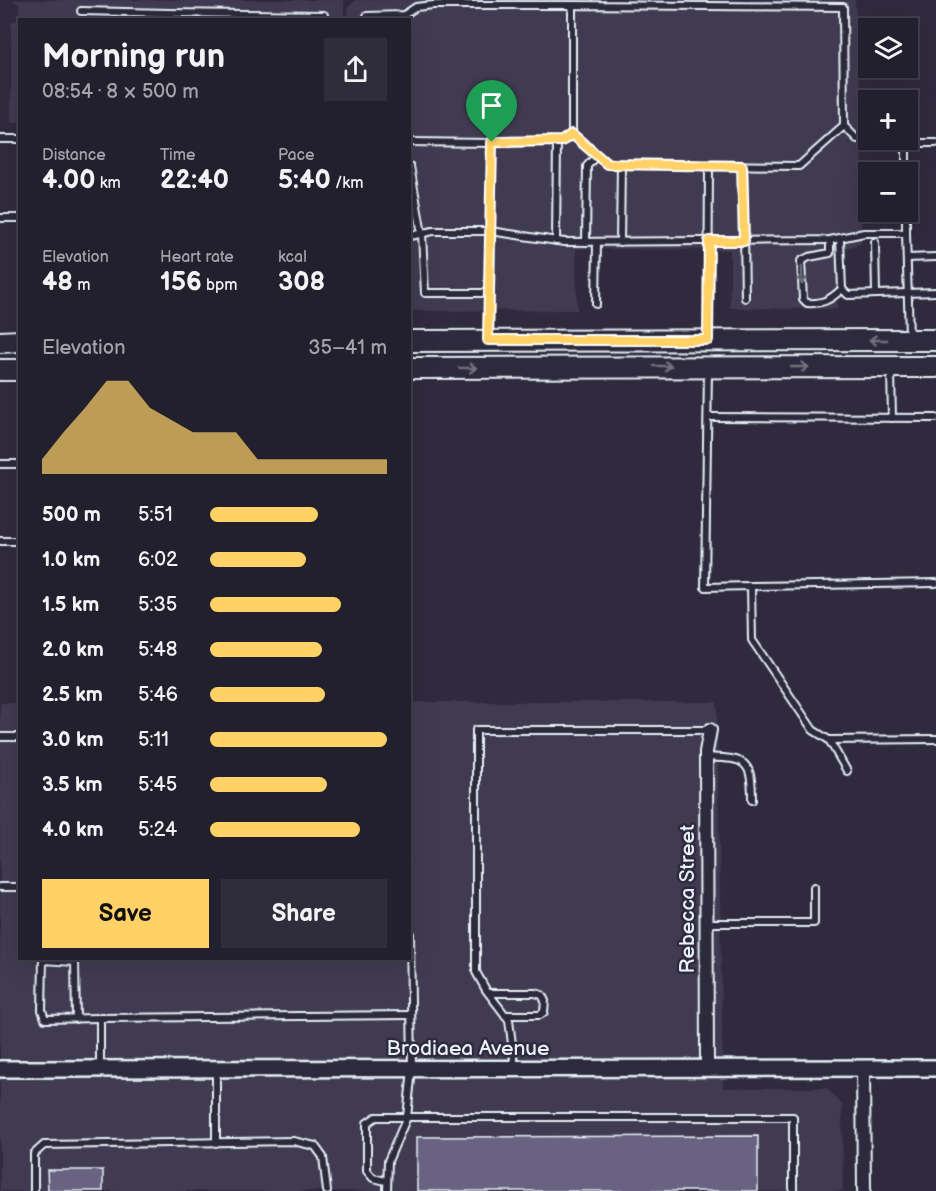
<!DOCTYPE html>
<html lang="en">
<head>
<meta charset="utf-8">
<style>
  :root { --surface:#23202e; --page:#2f2d3a; --text:#f1f3f6; --muted:#a3a3aa; --line:#403e4a; --accent:#ffd166 }
  body { margin:0; font-family:"Balsamiq Sans",sans-serif; background:var(--page); color:var(--text); height:100vh; display:flex; flex-direction:column; font-size:22px; white-space:nowrap }
  * { box-sizing:border-box; margin:0 }
  p { font-size:20px; color:var(--muted) }
  .icon { flex:none; width:33px; height:33px; fill:none; stroke:currentColor; stroke-width:2; stroke-linecap:round; stroke-linejoin:round }
  .map { position:relative; flex:1; overflow:hidden }
  .side { position:absolute; left:18px; top:18px; width:393px; height:942px; display:flex; flex-direction:column; background:var(--surface); border-radius:0px; box-shadow:0 6px 24px #0002,0 0 0 2px var(--line) }
  .side>* { flex:none }
  .tools { position:absolute; left:858px; top:18px; display:grid; gap:12px }
  .tools a { display:grid; place-items:center; width:60px; height:60px; border-radius:0px; background:var(--surface); box-shadow:0 6px 24px #0002,0 0 0 2px var(--line); font-size:30px }
  .pin { position:absolute; display:grid; place-items:center; width:51px; height:51px; color:#fff; margin:-62px -26px; border-radius:50% 50% 50% 0; rotate:-45deg; box-shadow:0 0 6px #0007 }
  .pin .icon { rotate:45deg }
  .round { display:grid; place-items:center; flex:none; width:63px; height:63px; border-radius:0px; background:var(--page) }
  .summary { display:flex; align-items:center; justify-content:space-between; height:102px; padding:0 24px }
  h1 { font-size:33px; font-weight:700; line-height:45px }
  .metrics { display:grid; grid-template-columns:repeat(3,1fr); gap:9px; height:102px; padding:6px 24px }
  .metrics div { display:grid; align-content:center }
  .metrics b { font-size:26px; font-weight:700 }
  .metrics small { font-size:16px; font-weight:400 }
  .metrics p { font-size:16px }
  .chart { height:168px; padding:12px 24px }
  .chart p { display:flex; justify-content:space-between }
  .chart svg { width:100%; height:108px; margin-top:6px; fill:var(--accent); opacity:.7 }
  .cta { display:flex; gap:12px; margin-top:auto; padding:12px 24px }
  .cta a { flex:1; height:69px; border-radius:0px; background:var(--accent); color:#111; font-size:24px; font-weight:700; line-height:69px; text-align:center }
  .cta a+a { background:var(--page); color:var(--text) }
  ul { padding:0 24px; list-style:none; font-size:20px }
  li { display:grid; grid-template-columns:96px 72px 1fr; align-items:center; height:45px }
  li i { height:15px; border-radius:8px; background:var(--accent) }
  .map>svg:first-child { display:block }
  .built { fill:#403b51 }
  .building { fill:#696280; stroke:#e8f1f8; stroke-width:1.5 }
  .lines { fill:none; stroke-linecap:round; stroke-linejoin:round }
  .service-casing { stroke:#e8f1f8; stroke-width:10 }
  .minor-casing { stroke:#e8f1f8; stroke-width:16 }
  .tertiary-casing { stroke:#e8f1f8; stroke-width:20 }
  .primary-casing { stroke:#e8f1f8; stroke-width:24 }
  .service { stroke:#2f2a3d; stroke-width:6 }
  .minor { stroke:#2f2a3d; stroke-width:12 }
  .tertiary { stroke:#2f2a3d; stroke-width:15 }
  .primary { stroke:#2f2a3d; stroke-width:20 }
  .oneway { stroke:#70707e }
  .route-casing { stroke:#fff; stroke-width:12 }
  .route { stroke:#ffd166; stroke-width:8 }
  .labels { text-anchor:middle; stroke-width:5; stroke-linejoin:round; paint-order:stroke }
  .street-label { font-size:21px; fill:#e8f1f8; stroke:#2f2a3d }
</style>
</head>
<body>
<div class="map">
<svg width="936" height="1191" viewBox="0 0 936 1191">
  <rect width="100%" height="100%" fill="#2f2a3d"/>
  <filter id="ink" filterUnits="userSpaceOnUse"><feTurbulence type="fractalNoise" baseFrequency=".0167" numOctaves="2"/><feDisplacementMap in="SourceGraphic" scale="12" xChannelSelector="R" yChannelSelector="G"/><feConvolveMatrix kernelMatrix="1 2 1 2 8 2 1 2 1" color-interpolation-filters="sRGB"/></filter>
  <g filter="url(#ink)">
    <g class="built">
      <polygon points="12,0 344,0 344,19 20,20 19,123 11,123 11,23 18,19 19,4"/>
      <polygon points="355,0 855,0 862,118 861,244 837,250 837,309 730,308 730,250 576,249 577,310 410,311 410,20 348,19 348,8"/>
      <polygon points="410,702 717,702 723,1088 827,1088 842,1105 843,1191 0,1191 0,703 19,703 20,958 410,958"/>
    </g>
    <g class="building">
      <polygon points="758,1136 758,1191 417,1191 417,1137"/>
      <polygon points="47,1170 103,1170 103,1191 48,1191"/>
    </g>
    <g class="lines">
      <defs>
        <g id="service">
          <polygon points="572,5 843,7 844,126 799,166 607,164 572,134"/>
          <polyline points="81,11 169,13 169,20"/>
          <polyline points="169,13 324,15 324,20"/>
          <polyline points="367,16 404,15 416,7 433,5 572,5"/>
          <polyline points="844,126 857,139 868,139"/>
          <polyline points="0,139 20,139"/>
          <polyline points="903,140 906,140 906,172"/>
          <polyline points="906,140 915,143 936,143"/>
          <polyline points="410,142 492,143"/>
          <polyline points="410,166 422,234 425,293 489,293"/>
          <polyline points="743,166 745,298"/>
          <polyline points="906,212 906,233"/>
          <polyline points="0,218 20,218"/>
          <polyline points="410,236 433,231 490,231 492,143 563,141 572,134"/>
          <path d="M 830,240 L 830,253 L 809,257 L 801,261 L 803,299 L 807,303 C 823,304 830,300 842,289"/>
          <polyline points="840,240 842,289 848,295 936,292"/>
          <polyline points="556,241 557,142"/>
          <polyline points="586,242 587,166 597,155"/>
          <polyline points="620,242 621,164"/>
          <polyline points="875,242 876,294"/>
          <polyline points="907,258 936,257"/>
          <polyline points="596,304 597,242"/>
          <polyline points="708,336 709,165"/>
          <polyline points="488,338 490,231 564,242 830,240 864,233 906,233 909,336"/>
          <polyline points="708,370 705,587 751,586 752,640 813,730 829,740 847,771"/>
          <polyline points="891,371 892,418"/>
          <polyline points="708,417 936,418"/>
          <polyline points="0,464 20,464"/>
          <polyline points="0,541 20,541"/>
          <polyline points="751,586 936,583"/>
          <polyline points="0,737 20,737"/>
          <polyline points="829,740 936,739"/>
          <path d="M 706,757 C 745,759 752,758 752,800"/>
          <polyline points="0,887 20,887"/>
          <polyline points="707,923 814,923 814,887"/>
          <polyline points="410,934 412,1069 407,1117 793,1117 793,1191"/>
          <polyline points="489,993 535,993 542,995 545,1001 544,1012 540,1015 505,1015"/>
          <polyline points="76,1019 75,962 43,960 42,1010 45,1019 100,1018"/>
          <polyline points="515,1068 509,1020 486,990 476,972 476,730 710,730"/>
          <polyline points="100,1069 100,1018 411,1015"/>
          <polyline points="216,1143 216,1070"/>
          <polyline points="386,1181 373,1178 367,1171 367,1123 376,1117 407,1117 388,1161 387,1191"/>
          <polyline points="34,1191 34,1154 44,1145 293,1141 315,1146 323,1157 327,1191"/>
        </g>
        <g id="minor">
          <polyline points="707,1068 706,752 710,730"/>
          <polyline points="863,1068 864,1191"/>
        </g>
        <polyline id="tertiary" points="0,1069 936,1068"/>
        <g id="primary">
          <polyline points="410,341 936,340"/>
          <polyline points="0,342 20,341"/>
          <polyline points="410,368 936,367"/>
          <polyline points="0,370 20,370"/>
        </g>
      </defs>
      <use href="#service" class="service-casing"/>
      <use href="#minor" class="minor-casing"/>
      <use href="#tertiary" class="tertiary-casing"/>
      <use href="#primary" class="primary-casing"/>
      <use href="#service" class="service"/>
      <use href="#minor" class="minor"/>
      <use href="#tertiary" class="tertiary"/>
      <use href="#primary" class="primary"/>
    </g>
    <defs><path id="oneway-shaft" d="M-6 0H5M1.5-3L5.5 0L1.5 3" fill="none" stroke-width="1.6" stroke-linecap="round" stroke-linejoin="round" transform="scale(1.5)"/></defs>
    <g class="oneway">
      <use href="#oneway-shaft" transform="translate(802 276) rotate(88)"/>
      <use href="#oneway-shaft" transform="translate(878 340) rotate(180)"/>
      <use href="#oneway-shaft" transform="translate(663 366)"/>
      <use href="#oneway-shaft" transform="translate(800 367)"/>
      <use href="#oneway-shaft" transform="translate(468 368)"/>
    </g>
  </g>
  <g class="lines" filter="url(#ink)">
    <defs>
      <polygon id="route" points="572,134 607,164 742,166 744,241 709,241 708,340 488,340 492,142 562,141"/>
    </defs>
    <use href="#route" class="route-casing"/>
    <use href="#route" class="route"/>
  </g>
  <g class="labels">
    <g class="street-label">
      <text transform="translate(687 899) rotate(-90)" y="7">Rebecca Street</text>
      <text x="468" y="1055">Brodiaea Avenue</text>
    </g>
  </g>
</svg>
<div class="tools">
<a><svg class="icon" aria-label="layers" viewBox="0 0 24 24"><path d="M12 4l9 5-9 5-9-5zM3 14l9 5 9-5"/></svg></a>
<a>+</a>
<a>−</a>
</div>
<div class="pin" style="left:492px;top:142px;background:#1e9e55"><svg class="icon" aria-label="arrive" viewBox="0 0 24 24"><path d="M6 21V4h12l-3 4 3 4H6"/></svg></div>
<section class="side">
<div class="summary"><div><h1>Morning run</h1><p>08:54 · 8 × 500 m</p></div><a class="round"><svg class="icon" aria-label="share" viewBox="0 0 24 24"><path d="M12 15V3M7 8l5-5 5 5M5 13v7h14v-7"/></svg></a></div>
<div class="metrics">
<div><p>Distance</p><b>4.00<small> km</small></b></div>
<div><p>Time</p><b>22:40</b></div>
<div><p>Pace</p><b>5:40<small> /km</small></b></div>
</div>
<div class="metrics">
<div><p>Elevation</p><b>48<small> m</small></b></div>
<div><p>Heart rate</p><b>156<small> bpm</small></b></div>
<div><p>kcal</p><b>308</b></div>
</div>
<div class="chart"><p><span>Elevation</span>35–41 m</p>
<svg viewBox="0 0 160 44" preserveAspectRatio="none"><path d="M0 44V38L10 27L20 17L30 6L40 6L50 17L60 22L70 27L80 27L90 27L100 38L110 38L120 38L130 38L140 38L150 38L160 38V44z"/></svg>
</div>
<ul>
<li><b>500 m</b>5:51<i style="width:61%"></i></li>
<li><b>1.0 km</b>6:02<i style="width:54%"></i></li>
<li><b>1.5 km</b>5:35<i style="width:74%"></i></li>
<li><b>2.0 km</b>5:48<i style="width:63%"></i></li>
<li><b>2.5 km</b>5:46<i style="width:65%"></i></li>
<li><b>3.0 km</b>5:11<i style="width:100%"></i></li>
<li><b>3.5 km</b>5:45<i style="width:66%"></i></li>
<li><b>4.0 km</b>5:24<i style="width:85%"></i></li>
</ul>
<div class="cta"><a>Save</a><a>Share</a></div>
</section>
</div>
</body>
</html>
